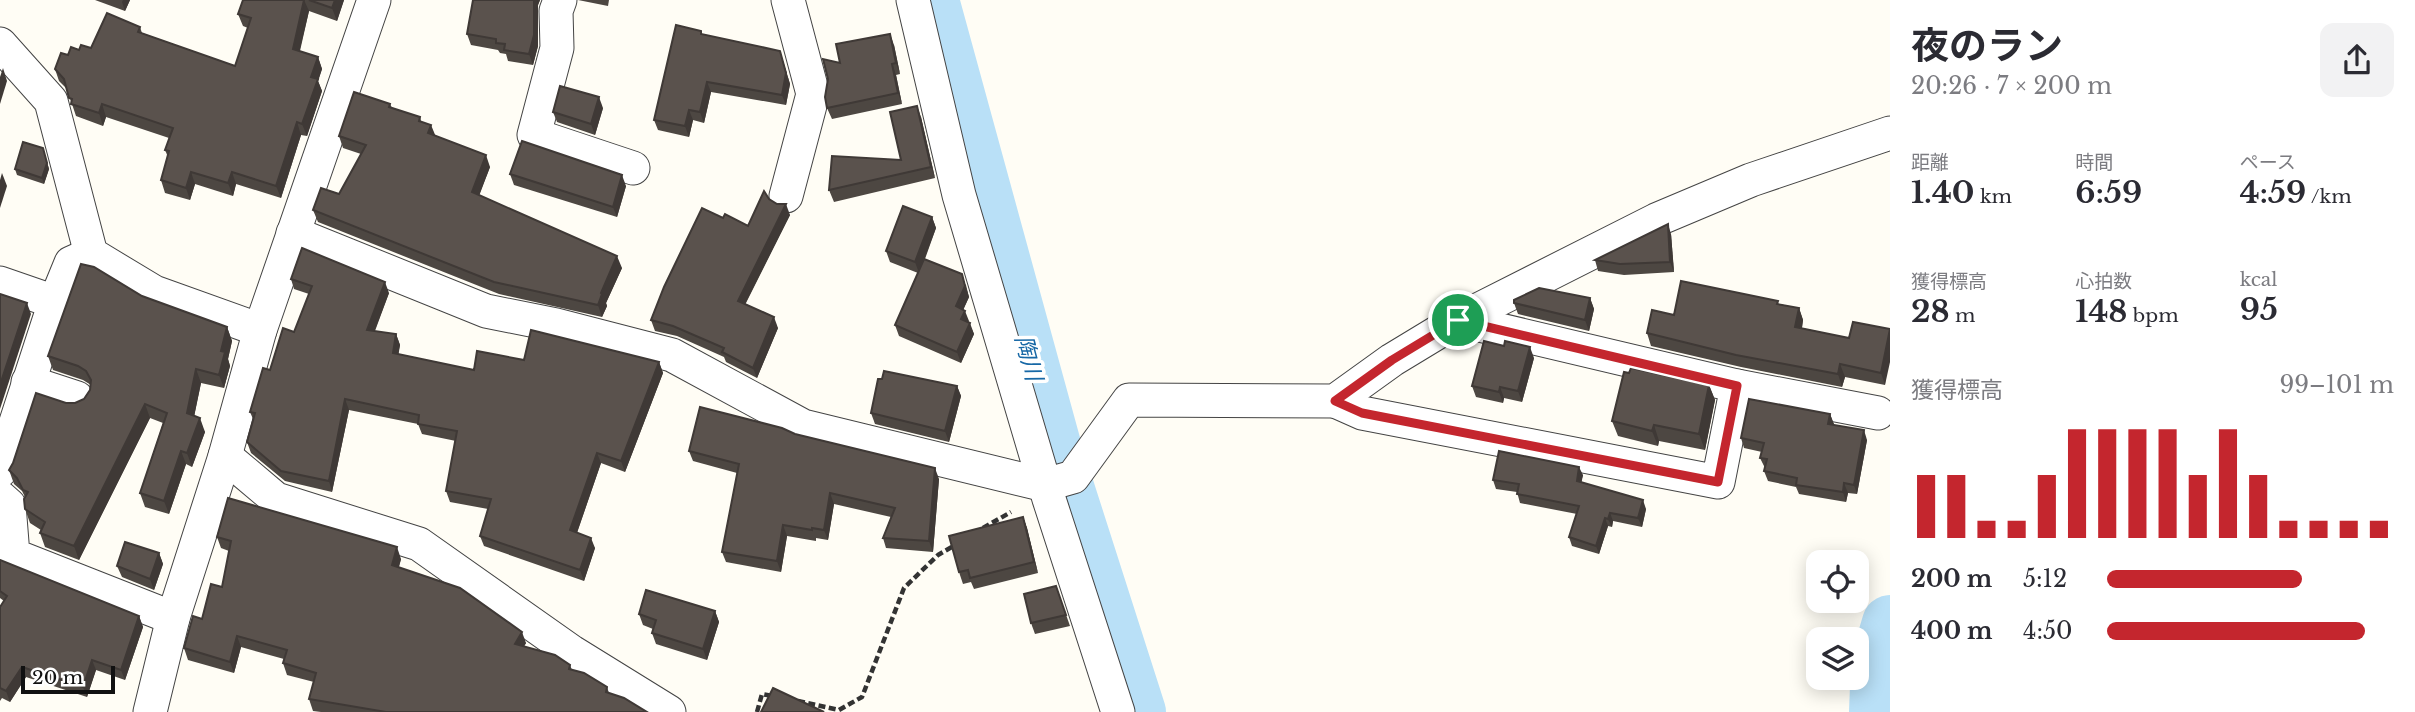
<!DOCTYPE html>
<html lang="ja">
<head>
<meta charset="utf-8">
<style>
  :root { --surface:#fff; --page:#f2f2f3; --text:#2b2b33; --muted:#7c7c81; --accent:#c4262e }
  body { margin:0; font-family:"Libre Baskerville","Noto Sans JP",serif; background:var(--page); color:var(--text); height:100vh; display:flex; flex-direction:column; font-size:26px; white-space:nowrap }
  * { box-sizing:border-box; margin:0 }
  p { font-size:23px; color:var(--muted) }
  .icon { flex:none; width:38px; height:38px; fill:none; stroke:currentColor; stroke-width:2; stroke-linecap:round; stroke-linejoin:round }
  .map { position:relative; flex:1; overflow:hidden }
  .details { display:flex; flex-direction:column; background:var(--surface); width:525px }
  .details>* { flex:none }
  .tools { position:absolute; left:1806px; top:550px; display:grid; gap:14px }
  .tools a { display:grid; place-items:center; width:63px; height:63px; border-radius:14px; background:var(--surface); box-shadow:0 4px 18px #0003; font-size:35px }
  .scale { position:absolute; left:21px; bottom:18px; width:94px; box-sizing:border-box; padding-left:7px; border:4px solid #111; border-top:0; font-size:19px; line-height:24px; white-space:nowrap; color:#111; -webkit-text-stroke:5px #fff; paint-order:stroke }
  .pin { position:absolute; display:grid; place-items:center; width:60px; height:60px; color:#fff; margin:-30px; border:4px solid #fff; border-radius:50%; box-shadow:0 2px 7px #0007 }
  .round { display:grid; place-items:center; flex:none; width:74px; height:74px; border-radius:14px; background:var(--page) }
  .headline { display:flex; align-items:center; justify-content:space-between; height:119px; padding:0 21px }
  h1 { font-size:38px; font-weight:700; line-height:52px }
  .stats { display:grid; grid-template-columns:repeat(3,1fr); gap:10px; height:119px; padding:7px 21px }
  .stats div { display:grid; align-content:center }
  .stats b { font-size:30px; font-weight:700 }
  .stats small { font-size:19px; font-weight:400 }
  .stats p { font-size:19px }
  .chart { height:196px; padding:14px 21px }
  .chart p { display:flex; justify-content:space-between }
  .chart svg { width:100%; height:126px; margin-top:7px; stroke:var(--accent); stroke-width:6 }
  ul { padding:0 21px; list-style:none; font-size:23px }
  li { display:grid; grid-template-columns:112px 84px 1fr; align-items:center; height:52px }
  li i { height:18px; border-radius:9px; background:var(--accent) }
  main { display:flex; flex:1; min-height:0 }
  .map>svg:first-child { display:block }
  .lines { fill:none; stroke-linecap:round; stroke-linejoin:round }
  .river { stroke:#b9e0f7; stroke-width:56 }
  .minor-casing { stroke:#444; stroke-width:35 }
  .path { stroke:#333; stroke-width:4.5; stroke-dasharray:7 3.5; stroke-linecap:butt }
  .minor { stroke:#fff; stroke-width:33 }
  .wall { fill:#4d4742 }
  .shaded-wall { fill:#3f3936 }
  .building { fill:#5a524d; stroke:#3f3936; stroke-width:2 }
  .route-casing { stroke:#fff; stroke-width:14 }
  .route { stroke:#c4262e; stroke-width:9 }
  .labels { text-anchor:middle; stroke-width:7; stroke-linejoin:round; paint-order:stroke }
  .water-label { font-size:23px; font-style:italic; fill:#1768a6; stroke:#fff }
</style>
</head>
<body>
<main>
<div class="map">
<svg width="1890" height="712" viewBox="0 0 1890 712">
  <rect width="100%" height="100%" fill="#fffdf5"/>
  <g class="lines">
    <g class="river">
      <polyline points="931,0 1056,456 1138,712"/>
      <polyline points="1877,712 1879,660 1890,623"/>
    </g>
    <defs>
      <g id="minor">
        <polyline points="560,0 556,11 557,48 534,135 633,168"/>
        <polyline points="913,0 959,195 1049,499 1118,712"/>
        <polyline points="0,44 51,101 91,254 154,292 260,330"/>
        <polyline points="786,196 813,94 788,0"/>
        <polyline points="293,233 486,311 556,325 672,355 803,426 1045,485 1073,477 1129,400 1335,401 1392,360 1458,320 1656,220 1751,180 1890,133"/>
        <polyline points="0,283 55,302"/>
        <polyline points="28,382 77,398"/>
        <polyline points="1737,386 1878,413"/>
        <polyline points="1335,401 1362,413 1718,482 1737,386 1458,320"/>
        <polyline points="225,456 276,499 419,544 572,652 669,712"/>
        <polyline points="0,471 55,302 71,263 91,254"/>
        <polyline points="0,497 9,505 13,555 173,618"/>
        <polyline points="150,712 173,618 225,456 260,330 374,0"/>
      </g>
    </defs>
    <use href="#minor" class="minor-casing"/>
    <g class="path">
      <polyline points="983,528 1011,512"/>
      <polyline points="798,701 839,710 862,697 904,588 938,555 957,544"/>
      <polyline points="757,712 762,694 773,696"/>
    </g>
    <use href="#minor" class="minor"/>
  </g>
  <g class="wall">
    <polygon points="95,0 130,0 125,11"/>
    <polygon points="243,0 344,0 337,21 309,11 300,51 318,57 322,69 318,81 322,91 307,136 301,135 281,198 236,184 233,196 195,184 190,200 165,193 161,180 168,157 165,150 169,138 106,117 103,126 76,116 67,89 59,81 55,69 68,55 79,50 91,48 140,27 142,33 235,66 248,28 243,26 238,14"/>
    <polygon points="473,0 540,0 538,5 538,46 533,65 508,61 506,54 500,53 498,50 471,45 467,34"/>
    <polygon points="578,0 609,0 608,6"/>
    <polygon points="701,31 702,34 780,51 790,84 786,105 711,92 704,123 693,120 689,137 658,130 654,120"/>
    <polygon points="894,45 900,74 896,75 902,104 832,119 827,108 840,63"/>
    <polygon points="390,104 392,108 420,117 421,121 435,136 490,167 479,195 622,268 606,303 607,306 602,317 499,294 318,222 313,210 339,194 361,154 343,148 339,136"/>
    <polygon points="603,108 595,135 557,122 553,112"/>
    <polygon points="921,117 935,178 834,202 829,190 901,160"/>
    <polygon points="43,148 49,169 44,184 17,175 15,169"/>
    <polygon points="510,174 626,186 617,217 514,185"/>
    <polygon points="769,199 790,215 745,305 778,328 757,378 726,362 724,357 677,336 655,331 651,320 723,218 748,226"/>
    <polygon points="932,217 936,228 925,259 966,285 969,297 963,310 974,334 961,363 899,336 895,325 918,273 890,262 886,251"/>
    <polygon points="1671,234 1674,272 1624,275 1598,271 1595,260"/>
    <polygon points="291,279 389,293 375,331 396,334 400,345 398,354 474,370 524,360 659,362 663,373 625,472 601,463 577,533 595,548 584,581 484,546 480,536 488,509 450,502 446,491 456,441 422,434 418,424 349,410 332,492 285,481 251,453 247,442 253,419 250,412 270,370 294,332 309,294 294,289"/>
    <polygon points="142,296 227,327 232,341 228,359 230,366 224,388 201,383 194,416 205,432 192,467 186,464 169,514 145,507 140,493 163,423 150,418 79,560 45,547 40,533 41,530 30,523 25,509 25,497 22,491 14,484 9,470 66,403 75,403 84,399 90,390 91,385 83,380 53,370 48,356"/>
    <polygon points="1590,298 1594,309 1589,331 1518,314 1514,303"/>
    <polygon points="1779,304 1799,308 1803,320 1802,328 1849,338 1890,329 1885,385 1845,377 1842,387 1741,367 1651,346 1647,333 1674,315"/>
    <polygon points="1534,358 1522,402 1504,398 1503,403 1476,397 1472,386"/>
    <polygon points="1709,385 1715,400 1705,450 1659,441 1658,446 1618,436 1612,421"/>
    <polygon points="957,386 961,396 949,442 875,424 871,413"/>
    <polygon points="1830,414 1834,425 1867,440 1857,494 1848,493 1846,502 1799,494 1796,487 1768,481 1764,471 1765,468 1760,458 1762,452 1744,448 1741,438"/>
    <polygon points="795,434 939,479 933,552 886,548 883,538 891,517 834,504 828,540 816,538 816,541 787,536 781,572 726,562 722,552 737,473 693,461 689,451"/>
    <polygon points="1583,475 1581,482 1646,509 1642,527 1613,521 1612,527 1608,526 1599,554 1572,546 1569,537 1577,514 1520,503 1517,492 1496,489 1493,480"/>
    <polygon points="1023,517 1027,528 1038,573 974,589 971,582 963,584 959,572"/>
    <polygon points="217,537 401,559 399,567 526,643 524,646 570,665 572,670 607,687 609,693 647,712 321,712 313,711 309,699 314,682 287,675 283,663 284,659 241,647 234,673 188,660 184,648 222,587 229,551 221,548"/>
    <polygon points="159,553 163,564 154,590 122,577 117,566"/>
    <polygon points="0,560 139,616 143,627 125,680 96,670 87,697 26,677 10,702 2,698 0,701 0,607 4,601 0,598"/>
    <polygon points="1056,586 1070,626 1035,634 1031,623"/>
    <polygon points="715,611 719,622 707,660 656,644 652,633 653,629 643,625 639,614"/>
  </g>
  <g class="shaded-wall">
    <polygon points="123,0 130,0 125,11 122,2"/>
    <polygon points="304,0 309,11 297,61 293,49"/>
    <polygon points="335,0 344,0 337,21 332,8"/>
    <polygon points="534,0 540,0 538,5 538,46 533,65 529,54"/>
    <polygon points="890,34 894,45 900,74 896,63"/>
    <polygon points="780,51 790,84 786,105 782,95"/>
    <polygon points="318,57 322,69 318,81 322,91 307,136 302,124 311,77"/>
    <polygon points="892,64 896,75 902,104 898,93"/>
    <polygon points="3,68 7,81 0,104 0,77"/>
    <polygon points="707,82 711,92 704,123 700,112"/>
    <polygon points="599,97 603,108 595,135 591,124"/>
    <polygon points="102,104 106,117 103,126 99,113"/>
    <polygon points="917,106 921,117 935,178 931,167"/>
    <polygon points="689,110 693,120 689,137 685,126"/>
    <polygon points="297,122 301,135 281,198 276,186"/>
    <polygon points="431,125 436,137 428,133"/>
    <polygon points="43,148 49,169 44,184 42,178"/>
    <polygon points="486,155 490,167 476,204 472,192"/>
    <polygon points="191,172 195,184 190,200 186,188"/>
    <polygon points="232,172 236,184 233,196 228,183"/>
    <polygon points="2,173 7,186 0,208 0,180"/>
    <polygon points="622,175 626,186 617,217 613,207"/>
    <polygon points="786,204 790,215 741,312 738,301"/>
    <polygon points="932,217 936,228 919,273 915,262"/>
    <polygon points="1668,224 1671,234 1674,272 1670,262"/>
    <polygon points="617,256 622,268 606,303 607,306 602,317 598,305 601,293"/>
    <polygon points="962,274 969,297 960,317 956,306"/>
    <polygon points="385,282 389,293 371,340 367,330"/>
    <polygon points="1590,298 1594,309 1589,331 1585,320"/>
    <polygon points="27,303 31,314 0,409 0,385"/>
    <polygon points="1799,308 1803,320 1800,340 1795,327"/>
    <polygon points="965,311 969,321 965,330 961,319"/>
    <polygon points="774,317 778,328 757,378 753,368"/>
    <polygon points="970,323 974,334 961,363 957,352"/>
    <polygon points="227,327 232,341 228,359 230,366 224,388 219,375 221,351"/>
    <polygon points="1890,329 1890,362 1885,385 1881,373"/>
    <polygon points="396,334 400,345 397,364 393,353"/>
    <polygon points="1530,347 1534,358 1522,402 1518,391"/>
    <polygon points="659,362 663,373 625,472 621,461"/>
    <polygon points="1840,364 1845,377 1842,387 1838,374"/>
    <polygon points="196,369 201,383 192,427 187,413"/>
    <polygon points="1709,385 1715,400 1705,450 1699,434"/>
    <polygon points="957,386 961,396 949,442 945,431"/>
    <polygon points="1500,387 1504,398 1503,403 1499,392"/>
    <polygon points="345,399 349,410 332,492 329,481"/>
    <polygon points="145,404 150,418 79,560 74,546"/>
    <polygon points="1830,414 1834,424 1832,434 1828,424"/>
    <polygon points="200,418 205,432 192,467 187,453"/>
    <polygon points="1654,425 1659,441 1658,446 1652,431"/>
    <polygon points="1864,430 1867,440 1857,494 1854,485"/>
    <polygon points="181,451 186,464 169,514 164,501"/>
    <polygon points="597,453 601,463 574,541 570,530"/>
    <polygon points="1579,467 1583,475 1580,490 1577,481"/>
    <polygon points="935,468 939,479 933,552 929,541"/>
    <polygon points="1844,483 1848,493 1846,502 1843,492"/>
    <polygon points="830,493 834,504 828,540 824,530"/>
    <polygon points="1643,500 1646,509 1642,527 1638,518"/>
    <polygon points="1610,513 1613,521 1612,527 1608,519"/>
    <polygon points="1023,517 1027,528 1038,573 1034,562"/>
    <polygon points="1605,518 1608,526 1599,554 1596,546"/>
    <polygon points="783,525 787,536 781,572 777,561"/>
    <polygon points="591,538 595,548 584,581 580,570"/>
    <polygon points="397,547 401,559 396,576 392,565"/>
    <polygon points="159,553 163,564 154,590 150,579"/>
    <polygon points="715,611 719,622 707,660 703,649"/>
    <polygon points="139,616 143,627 125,680 121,670"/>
    <polygon points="522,632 526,643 519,655 515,644"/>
    <polygon points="237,636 241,647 234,673 230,662"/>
    <polygon points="92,660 96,670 87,697 83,687"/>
    <polygon points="22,667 26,677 10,702 6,691"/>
  </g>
  <g class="building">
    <polygon points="243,0 304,0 293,49 318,57 311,77 318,79 302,124 297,122 276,186 232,172 228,183 191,172 186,188 161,180 169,151 165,150 173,128 102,104 99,113 71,104 72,99 69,98 64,79 55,69 61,53 68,55 71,47 79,50 81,45 91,48 107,13 140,27 138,32 235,66 251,18 238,14"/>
    <polygon points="309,0 335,0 332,8"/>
    <polygon points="473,0 534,0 534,35 529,54 504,50 505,44 496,43 496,39 467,34"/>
    <polygon points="676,25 701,31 701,34 780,51 786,73 782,95 707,82 700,112 689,110 685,126 654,120"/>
    <polygon points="890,34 896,63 892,64 898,93 827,108 825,97 828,79 823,59 840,63 836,44"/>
    <polygon points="560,86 599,97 591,124 553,112"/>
    <polygon points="354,92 390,104 389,107 420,117 419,121 431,125 428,133 486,155 472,192 617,256 601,293 602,294 598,305 494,282 313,210 321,188 339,194 366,145 339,136"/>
    <polygon points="917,106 931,167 829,190 832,156 901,160 890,112"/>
    <polygon points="522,141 622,175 613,207 510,174"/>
    <polygon points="23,142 43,148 47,163 42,178 15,169"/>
    <polygon points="764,191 769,199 777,204 786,204 738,301 774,317 753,368 722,352 724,348 673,326 651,320 664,287 702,208 723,218 725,214 748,226"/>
    <polygon points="903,206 932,217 915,262 886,251"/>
    <polygon points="1668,224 1670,262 1620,264 1595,260"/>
    <polygon points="302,248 385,282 367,330 396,334 393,353 474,370 477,351 524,360 531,330 659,362 621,461 597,453 570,530 591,538 580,570 480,536 491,499 446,491 457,431 418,424 419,415 345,399 329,481 281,471 247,442 255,413 250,412 263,368 270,370 283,328 294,332 312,286 291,279"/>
    <polygon points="924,259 962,274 965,286 956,306 965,311 961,319 970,323 957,352 895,325"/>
    <polygon points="81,264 94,267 142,296 227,327 221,351 225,352 219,375 196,369 187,413 200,418 187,453 181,451 164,501 140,493 167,413 145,404 74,546 40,533 45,522 25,509 24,499 28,492 23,490 17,478 9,470 13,463 36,393 66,403 75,403 84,399 90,390 91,380 86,371 78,366 48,356"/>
    <polygon points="1681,281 1778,301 1777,304 1799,308 1795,327 1849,338 1853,322 1890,329 1881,373 1840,364 1838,374 1736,355 1647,333 1652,310 1674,315"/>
    <polygon points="1539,288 1590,298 1585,320 1514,303 1514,300"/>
    <polygon points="0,294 27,303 0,385"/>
    <polygon points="1484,341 1504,346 1505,341 1530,347 1518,391 1500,387 1499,392 1472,386"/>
    <polygon points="1631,368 1709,385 1699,434 1654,425 1652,431 1612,421 1624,372 1629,373"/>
    <polygon points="884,371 957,386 945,431 871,413 878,379 882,379"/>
    <polygon points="1749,399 1830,414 1828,424 1864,430 1854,485 1844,483 1843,492 1796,485 1797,478 1764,471 1767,459 1760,458 1764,443 1741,438"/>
    <polygon points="700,407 782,428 795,434 935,468 929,541 883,538 895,508 830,493 824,530 812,528 812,530 783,525 777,561 722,552 739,464 689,451"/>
    <polygon points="1499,451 1579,467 1577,481 1643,500 1638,518 1610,513 1608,519 1605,518 1596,546 1569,537 1579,506 1517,494 1519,484 1493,480"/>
    <polygon points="228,498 397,547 392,565 460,588 522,632 515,644 555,655 570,665 569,669 584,673 607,687 606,692 624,698 647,712 386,712 309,699 316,673 283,663 287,650 237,636 230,662 184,648 193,616 202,619 211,584 222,587 231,541 217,537"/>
    <polygon points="1023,517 1034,562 970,578 968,570 959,572 949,536"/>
    <polygon points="125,542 159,553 150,579 117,566"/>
    <polygon points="0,560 139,616 121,670 92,660 83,687 22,667 6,691 0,688 0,607 7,596 0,591"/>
    <polygon points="1056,586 1066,615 1031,623 1024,594"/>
    <polygon points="646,590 715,611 703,649 652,633 656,620 639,614"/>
    <polygon points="773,688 824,712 761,712"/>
  </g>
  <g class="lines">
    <defs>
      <polygon id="route" points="1458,320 1737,386 1718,482 1362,413 1335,401 1392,360"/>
    </defs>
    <use href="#route" class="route-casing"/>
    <use href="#route" class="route"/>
  </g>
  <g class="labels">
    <g class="water-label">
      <text transform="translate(1029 358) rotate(75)" y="8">陶川</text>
    </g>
  </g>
</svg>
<div class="tools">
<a><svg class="icon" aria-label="locate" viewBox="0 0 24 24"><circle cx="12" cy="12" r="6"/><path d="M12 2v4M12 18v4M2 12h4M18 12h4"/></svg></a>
<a><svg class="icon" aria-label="layers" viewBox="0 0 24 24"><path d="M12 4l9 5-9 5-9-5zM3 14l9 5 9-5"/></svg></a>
</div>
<div class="scale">20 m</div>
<div class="pin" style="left:1458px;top:320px;background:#1e9e55"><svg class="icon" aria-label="arrive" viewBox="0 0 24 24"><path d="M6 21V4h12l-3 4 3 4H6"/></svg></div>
</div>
<section class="details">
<div class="headline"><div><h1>夜のラン</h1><p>20:26 · 7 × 200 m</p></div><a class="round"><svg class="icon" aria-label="share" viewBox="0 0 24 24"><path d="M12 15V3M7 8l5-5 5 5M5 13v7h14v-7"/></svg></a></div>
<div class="stats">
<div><p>距離</p><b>1.40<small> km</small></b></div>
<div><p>時間</p><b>6:59</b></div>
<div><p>ペース</p><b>4:59<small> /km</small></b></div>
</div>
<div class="stats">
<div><p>獲得標高</p><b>28<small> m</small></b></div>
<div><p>心拍数</p><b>148<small> bpm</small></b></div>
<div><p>kcal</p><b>95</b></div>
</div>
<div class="chart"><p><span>獲得標高</span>99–101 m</p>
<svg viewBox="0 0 160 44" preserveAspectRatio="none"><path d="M5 44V22M15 44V22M25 44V38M35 44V38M45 44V22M55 44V6M65 44V6M75 44V6M85 44V6M95 44V22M105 44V6M115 44V22M125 44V38M135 44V38M145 44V38M155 44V38"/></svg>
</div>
<ul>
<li><b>200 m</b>5:12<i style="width:68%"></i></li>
<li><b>400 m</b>4:50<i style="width:90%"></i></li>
</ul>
</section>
</main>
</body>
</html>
